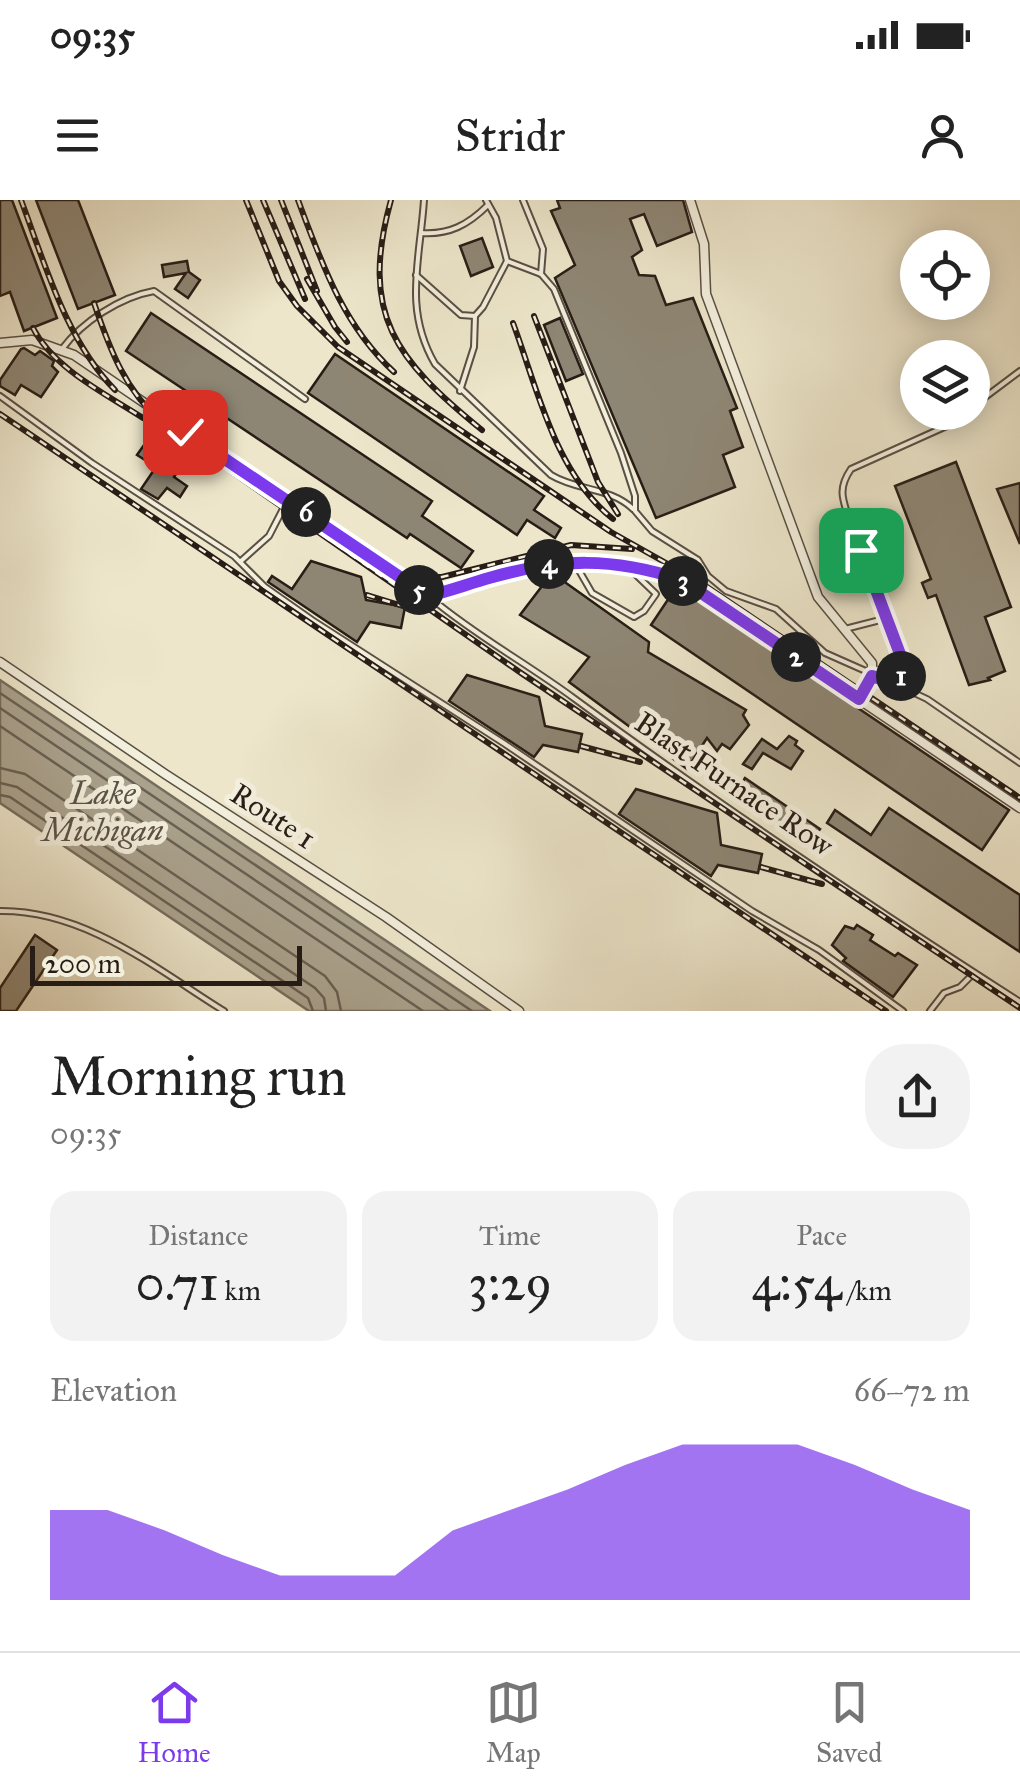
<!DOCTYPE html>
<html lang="en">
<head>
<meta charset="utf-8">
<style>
  :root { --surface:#fff; --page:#f2f2f2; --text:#222; --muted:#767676; --line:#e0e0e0; --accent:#7c3aed }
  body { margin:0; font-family:"IM FELL Great Primer",serif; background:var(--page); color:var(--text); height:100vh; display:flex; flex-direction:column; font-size:38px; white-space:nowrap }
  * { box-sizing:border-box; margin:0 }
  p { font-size:32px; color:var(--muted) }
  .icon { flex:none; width:55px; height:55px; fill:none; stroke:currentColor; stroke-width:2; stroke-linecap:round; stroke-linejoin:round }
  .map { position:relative; height:811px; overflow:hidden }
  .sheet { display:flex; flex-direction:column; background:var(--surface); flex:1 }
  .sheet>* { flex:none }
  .tools { position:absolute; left:900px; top:30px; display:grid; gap:20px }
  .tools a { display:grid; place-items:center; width:90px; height:90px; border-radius:50%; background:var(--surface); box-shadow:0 5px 25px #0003; font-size:50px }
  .scale { position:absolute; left:30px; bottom:25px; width:272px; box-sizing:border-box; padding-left:10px; border:5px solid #281d16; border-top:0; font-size:28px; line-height:35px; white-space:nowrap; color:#281d16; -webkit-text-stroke:8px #f3efdd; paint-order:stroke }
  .pin { position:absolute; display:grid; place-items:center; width:85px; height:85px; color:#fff; margin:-42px; border-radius:20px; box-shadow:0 5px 15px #0006 }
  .km { position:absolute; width:50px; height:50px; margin:-25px; border-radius:50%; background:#222; color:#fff; font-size:28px; line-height:50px; text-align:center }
  .round { display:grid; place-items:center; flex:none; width:105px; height:105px; border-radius:40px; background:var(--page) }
  .summary { display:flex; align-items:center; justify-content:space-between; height:170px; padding:0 50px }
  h1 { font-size:55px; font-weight:600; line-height:75px }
  .stats { display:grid; grid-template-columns:repeat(3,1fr); gap:15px; height:170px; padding:10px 50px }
  .stats div { display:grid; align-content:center; border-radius:25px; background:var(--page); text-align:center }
  .stats b { font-size:50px; font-weight:600 }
  .stats small { font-size:28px; font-weight:400 }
  .stats p { font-size:28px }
  .chart { height:280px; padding:20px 50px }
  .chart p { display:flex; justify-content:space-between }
  .chart svg { width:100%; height:180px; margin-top:10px; fill:var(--accent); opacity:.7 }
  .status { display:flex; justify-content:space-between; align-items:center; height:70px; padding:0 50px; background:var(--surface); direction:ltr }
  .status svg { height:28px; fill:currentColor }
  header { display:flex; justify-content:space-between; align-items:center; height:130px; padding:0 50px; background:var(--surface); font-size:45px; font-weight:600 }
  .tabs { display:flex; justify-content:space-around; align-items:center; height:140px; border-top:2px solid var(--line); background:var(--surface); font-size:28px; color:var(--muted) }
  .tabs a { display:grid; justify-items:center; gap:5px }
  .tabs .active { color:var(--accent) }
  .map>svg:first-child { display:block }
  .water { fill:#aaa28d; stroke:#766d5d; stroke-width:2.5 }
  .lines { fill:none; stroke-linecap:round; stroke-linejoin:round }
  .shore { stroke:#696052; stroke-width:2.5 }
  .building { fill:#8e8674; stroke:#281d16; stroke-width:2.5 }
  .lane-casing { stroke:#594f43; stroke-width:8 }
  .street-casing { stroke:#594f43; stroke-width:11 }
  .lane { stroke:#f3efdd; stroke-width:4 }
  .street { stroke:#f3efdd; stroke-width:8 }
  .rail-casing { stroke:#281d16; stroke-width:6 }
  .rail { stroke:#f3efdd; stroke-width:2.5; stroke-dasharray:8; stroke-linecap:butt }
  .route-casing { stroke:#fff; stroke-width:20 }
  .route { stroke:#7c3aed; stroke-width:12 }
  .labels { text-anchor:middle; stroke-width:10; stroke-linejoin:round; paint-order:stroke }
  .street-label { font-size:30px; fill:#281d16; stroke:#f3efdd }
  .water-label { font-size:32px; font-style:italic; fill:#5c5246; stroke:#f3efdd }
</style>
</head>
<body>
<div class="status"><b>09:35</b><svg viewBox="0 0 49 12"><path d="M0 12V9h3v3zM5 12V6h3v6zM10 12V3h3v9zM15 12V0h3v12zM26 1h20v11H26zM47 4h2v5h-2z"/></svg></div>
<header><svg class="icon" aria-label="menu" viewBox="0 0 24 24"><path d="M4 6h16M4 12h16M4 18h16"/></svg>Stridr<svg class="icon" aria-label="person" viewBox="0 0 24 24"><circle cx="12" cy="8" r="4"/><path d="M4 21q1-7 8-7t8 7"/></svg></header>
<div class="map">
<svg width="1020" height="811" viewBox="0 0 1020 811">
  <rect width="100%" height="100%" fill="#ede6cb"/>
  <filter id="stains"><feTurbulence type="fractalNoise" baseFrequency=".002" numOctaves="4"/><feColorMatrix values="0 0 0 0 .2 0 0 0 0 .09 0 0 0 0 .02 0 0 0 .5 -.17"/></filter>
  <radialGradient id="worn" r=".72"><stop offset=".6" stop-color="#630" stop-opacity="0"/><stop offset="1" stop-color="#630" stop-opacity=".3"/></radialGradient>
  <polygon class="water" points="0,480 490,811 309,811 0,603"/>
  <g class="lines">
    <g class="shore">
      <polyline points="0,493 472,811"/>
      <polyline points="0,508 449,811"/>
      <polyline points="0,526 423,811"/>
      <polyline points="0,568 25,574 325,776 337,792 341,811"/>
      <polyline points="0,583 17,587 315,788 324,798 326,811"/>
      <polyline points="0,595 10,597 308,798 313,811"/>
    </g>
  </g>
  <g class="building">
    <polygon points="0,0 12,0 57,118 24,131 10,92 0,96"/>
    <polygon points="36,0 78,0 115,95 78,109"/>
    <polygon points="557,0 683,0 692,32 657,46 644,14 630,19 642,50 632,57 639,75 655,76 666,105 693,98 737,208 730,211 743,247 723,255 735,287 656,318 555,78 575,65 551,11 560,8"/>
    <polygon points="482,38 493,67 471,76 460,46"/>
    <polygon points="187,61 189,72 200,80 188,98 175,89 186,73 164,77 162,65"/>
    <polygon points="151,113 432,301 422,316 473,351 461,368 410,334 407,338 126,151"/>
    <polygon points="560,118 583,174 566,181 544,125"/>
    <polygon points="24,148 35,155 40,151 54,161 52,166 58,172 41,197 21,185 15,195 0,186 0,180 21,149"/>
    <polygon points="335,154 544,296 534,310 561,328 555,338 527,320 517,335 308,193"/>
    <polygon points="144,245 179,269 174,277 187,286 180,297 167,288 158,299 141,289 156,267 137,255"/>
    <polygon points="956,262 1011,407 985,417 1005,471 988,478 990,480 969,485 936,395 928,398 922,383 931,379 895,286"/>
    <polygon points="1020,283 1020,344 997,289"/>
    <polygon points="311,361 361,377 366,400 405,407 401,428 370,422 357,442 268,382 272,376 292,389"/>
    <polygon points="552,373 649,442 648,452 746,510 743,515 749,525 730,549 722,544 717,551 707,538 687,569 569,482 589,457 520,415"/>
    <polygon points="677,386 1009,610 982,650 651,425"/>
    <polygon points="467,475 539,497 545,526 582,534 578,552 543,545 534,557 449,501"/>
    <polygon points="789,536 797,541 795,545 803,551 791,569 763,553 752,569 743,564 762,539 777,549"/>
    <polygon points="745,578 820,629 810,643 735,593"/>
    <polygon points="636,589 717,613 721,645 762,654 758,673 718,665 711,676 619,614"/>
    <polygon points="889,608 1020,695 1020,752 827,623 835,610 871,635"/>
    <polygon points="857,725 873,735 870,740 895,756 898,753 917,765 893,797 843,761 846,758 832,745 845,726 854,729"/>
    <polygon points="35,735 57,750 16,811 0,811 0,788"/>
  </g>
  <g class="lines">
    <defs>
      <g id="lane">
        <path d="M 424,0 C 420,60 403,109 435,164 L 551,275 C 577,291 610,287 633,309"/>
        <path d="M 486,0 L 496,18 L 507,61 L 541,74 L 554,89 L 621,253 L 635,296 L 635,311 L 652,331 L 698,360 L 708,376 L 726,391 L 776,409 L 825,453 L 895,484 L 907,470 L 849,319 C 842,298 838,288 851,269 L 949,225 L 966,212"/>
        <polyline points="523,0 543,49 541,74"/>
        <path d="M 421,33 C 449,35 468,25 488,5"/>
        <polyline points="416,75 461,115 475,116 483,107 507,61"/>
        <path d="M 62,149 C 82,122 120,97 154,91 L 305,199"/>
        <polyline points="460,191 474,147 475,116"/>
        <polyline points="0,196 92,263 234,356 265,387 312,420 505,544 752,711 819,750 903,811"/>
        <polyline points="972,207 1020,171"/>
        <polyline points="241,361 269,336 286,303"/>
        <polyline points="577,367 592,393 634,417 644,411 656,394 630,369"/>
        <path d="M 432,399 C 476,436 528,464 575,499 C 719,605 869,705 1020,802"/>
        <polyline points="845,429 888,418"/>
        <polyline points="895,484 927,499 1020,563"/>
        <path d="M 0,711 C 85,710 155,768 224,811"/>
        <polyline points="930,811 944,793 960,787 974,773"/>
      </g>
      <g id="street">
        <polyline points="690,0 704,44 706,94 818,397 872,463 872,476 859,499"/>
        <path d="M 0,143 L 32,140 L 74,155 L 428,396 C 449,391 468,384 489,378 C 559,358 613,357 682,380 L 1020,608"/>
        <polyline points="0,462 165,574 386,717 519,811"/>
      </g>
    </defs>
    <use href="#lane" class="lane-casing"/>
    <use href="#street" class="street-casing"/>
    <use href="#lane" class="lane"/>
    <use href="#street" class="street"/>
    <defs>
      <g id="rail">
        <path d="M 21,0 C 45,64 66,140 115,190"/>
        <polyline points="246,0 279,81 297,106 338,147 611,332 698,381 1020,598"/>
        <polyline points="263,0 305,99"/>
        <polyline points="281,0 317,91"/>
        <path d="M 298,0 C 322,64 343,125 394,172"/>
        <path d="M 391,0 C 359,115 396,160 482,230"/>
        <polyline points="307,79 335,127 347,142"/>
        <path d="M 94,103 C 110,150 125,190 163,224 L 521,473 L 1020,808"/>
        <polyline points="534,116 598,282 618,314"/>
        <path d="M 513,123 C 538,190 555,273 613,319"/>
        <path d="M 33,128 C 54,169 106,194 143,218"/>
        <polyline points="0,214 886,811"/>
        <polyline points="378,366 424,377 442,377 571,345 632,349"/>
        <polyline points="367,395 419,411"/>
        <polyline points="581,546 640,562"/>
        <polyline points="761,667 822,684"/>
      </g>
    </defs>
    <use href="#rail" class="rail-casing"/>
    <use href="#rail" class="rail"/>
  </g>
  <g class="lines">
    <defs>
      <path id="route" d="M 185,232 L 428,396 C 449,391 468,384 489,378 C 559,358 613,357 682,380 L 859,499 L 872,476 L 895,484 L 906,470 L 861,350"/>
    </defs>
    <use href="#route" class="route-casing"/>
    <use href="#route" class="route"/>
  </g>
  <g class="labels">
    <g class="street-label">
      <text transform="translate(734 584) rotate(34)" y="10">Blast Furnace Row</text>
      <text transform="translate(273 616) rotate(33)" y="10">Route 1</text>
    </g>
    <g class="water-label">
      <text x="103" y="604">Lake<tspan x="103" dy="37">Michigan</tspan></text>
    </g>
  </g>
  <rect width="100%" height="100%" filter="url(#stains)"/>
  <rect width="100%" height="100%" fill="url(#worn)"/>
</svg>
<div class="tools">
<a><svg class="icon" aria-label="locate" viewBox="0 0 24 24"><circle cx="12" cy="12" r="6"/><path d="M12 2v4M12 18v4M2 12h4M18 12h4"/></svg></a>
<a><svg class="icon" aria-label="layers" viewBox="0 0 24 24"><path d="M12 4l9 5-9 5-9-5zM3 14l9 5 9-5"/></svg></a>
</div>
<div class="scale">200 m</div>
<div class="pin" style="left:861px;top:350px;background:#1e9e55"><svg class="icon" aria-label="arrive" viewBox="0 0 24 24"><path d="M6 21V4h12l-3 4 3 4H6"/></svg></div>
<div class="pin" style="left:185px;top:232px;background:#d93025"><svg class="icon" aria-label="check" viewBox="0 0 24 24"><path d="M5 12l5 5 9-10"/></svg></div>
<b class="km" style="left:901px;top:476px">1</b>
<b class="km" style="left:796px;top:457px">2</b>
<b class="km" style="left:683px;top:381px">3</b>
<b class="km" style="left:549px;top:364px">4</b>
<b class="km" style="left:419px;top:390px">5</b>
<b class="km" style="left:306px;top:312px">6</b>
</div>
<section class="sheet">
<div class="summary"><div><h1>Morning run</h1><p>09:35</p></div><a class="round"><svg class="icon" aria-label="share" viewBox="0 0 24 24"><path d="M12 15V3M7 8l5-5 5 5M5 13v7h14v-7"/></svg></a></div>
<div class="stats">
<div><p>Distance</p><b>0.71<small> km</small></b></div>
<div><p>Time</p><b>3:29</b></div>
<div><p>Pace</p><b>4:54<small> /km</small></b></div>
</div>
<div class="chart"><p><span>Elevation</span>66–72 m</p>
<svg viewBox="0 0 160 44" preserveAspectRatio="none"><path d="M0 44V22L10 22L20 27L30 33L40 38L50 38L60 38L70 27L80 22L90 17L100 11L110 6L120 6L130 6L140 11L150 17L160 22V44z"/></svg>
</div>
</section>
<nav class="tabs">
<a class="active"><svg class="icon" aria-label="home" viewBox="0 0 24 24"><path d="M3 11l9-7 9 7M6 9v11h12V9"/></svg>Home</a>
<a><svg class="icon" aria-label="map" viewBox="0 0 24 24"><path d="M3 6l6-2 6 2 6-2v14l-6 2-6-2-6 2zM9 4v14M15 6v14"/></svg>Map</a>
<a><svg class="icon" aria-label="saved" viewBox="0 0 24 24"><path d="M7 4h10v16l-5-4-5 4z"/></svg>Saved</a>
</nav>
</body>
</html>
